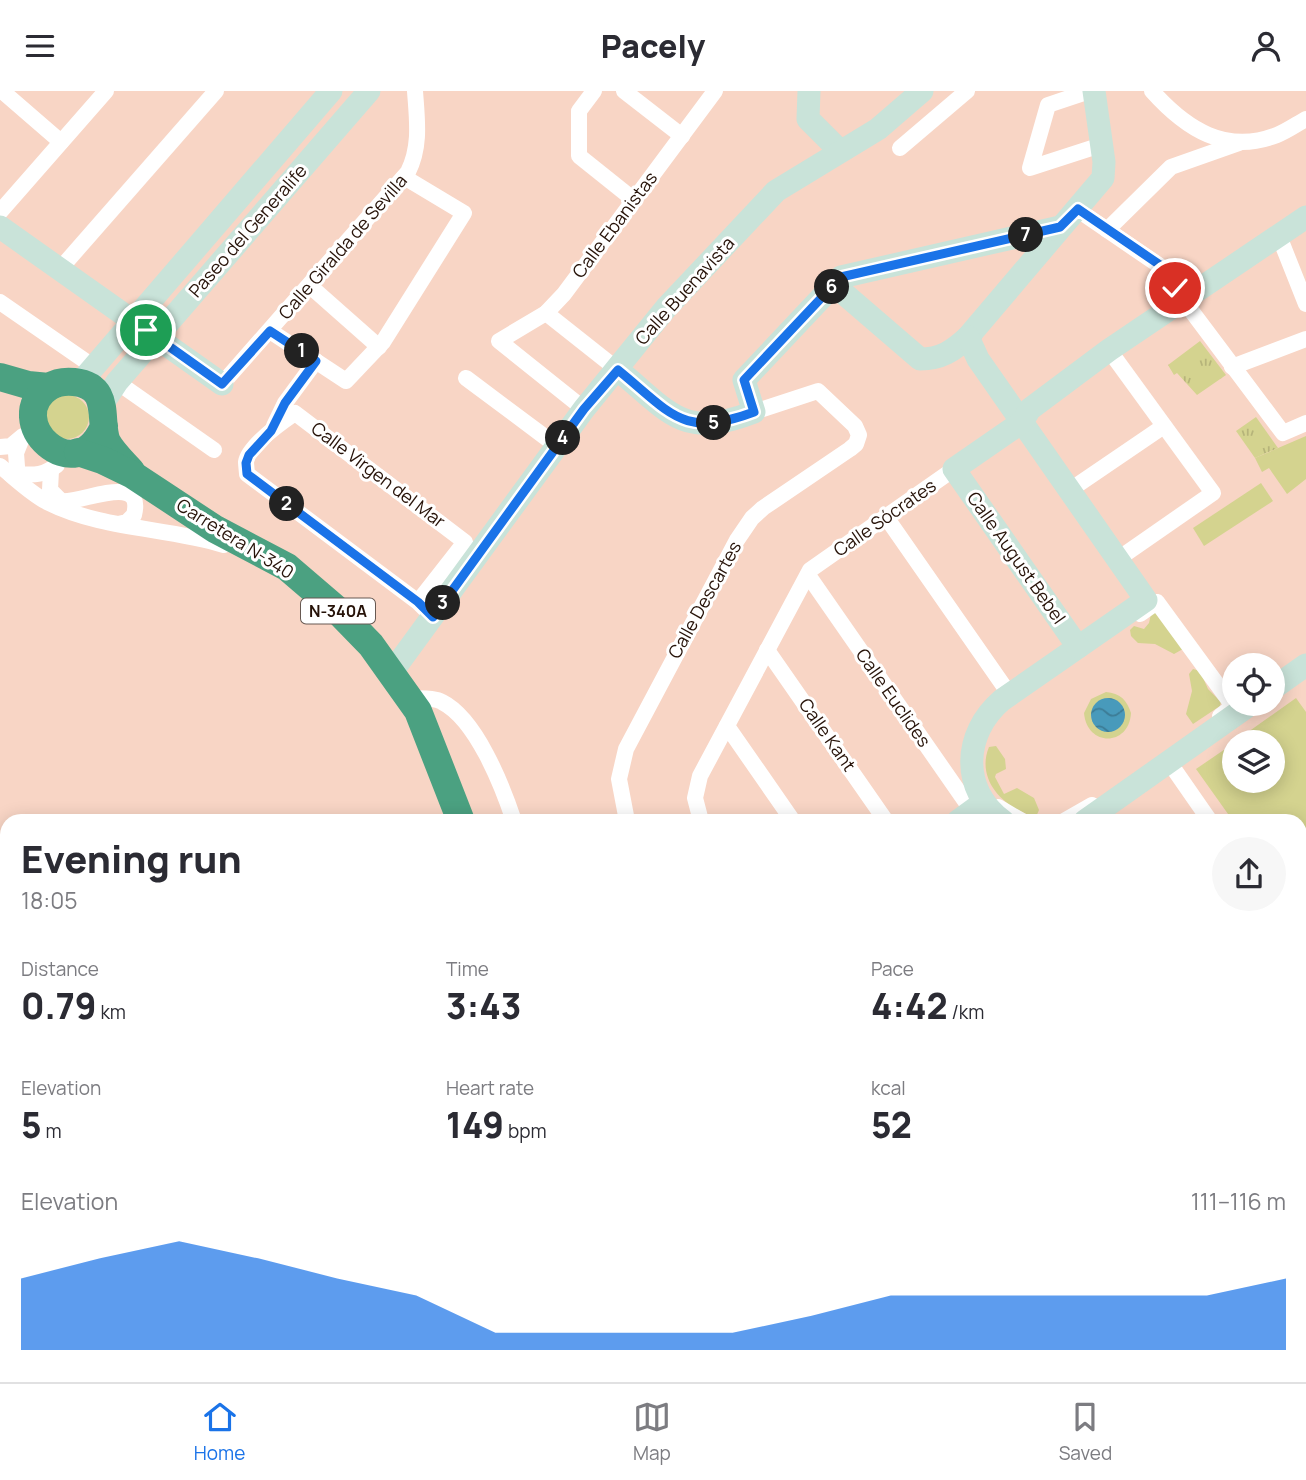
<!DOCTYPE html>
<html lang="en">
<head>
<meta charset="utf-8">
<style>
  :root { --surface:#fff; --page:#f7f7f7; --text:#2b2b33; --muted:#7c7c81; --line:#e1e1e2; --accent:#1a73e8 }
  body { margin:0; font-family:Manrope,sans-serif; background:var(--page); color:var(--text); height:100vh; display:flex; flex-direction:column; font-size:26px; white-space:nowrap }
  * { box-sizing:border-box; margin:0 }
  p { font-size:23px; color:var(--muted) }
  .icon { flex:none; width:38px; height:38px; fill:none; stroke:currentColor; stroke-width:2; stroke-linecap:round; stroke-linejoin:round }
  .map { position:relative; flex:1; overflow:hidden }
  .drawer { position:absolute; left:0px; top:723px; width:1307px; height:569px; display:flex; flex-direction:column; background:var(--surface); border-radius:21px 21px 0 0; box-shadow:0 4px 18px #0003 }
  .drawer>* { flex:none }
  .controls { position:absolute; left:1222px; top:562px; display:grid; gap:14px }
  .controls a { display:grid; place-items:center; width:63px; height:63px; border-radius:50%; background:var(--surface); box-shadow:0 4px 18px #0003; font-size:35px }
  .pin { position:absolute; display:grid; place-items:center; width:60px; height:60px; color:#fff; margin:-30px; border:4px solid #fff; border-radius:50%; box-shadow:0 2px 7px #0007 }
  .km { position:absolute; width:35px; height:35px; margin:-18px; border-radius:50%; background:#222; color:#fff; font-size:19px; line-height:35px; text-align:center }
  .round { display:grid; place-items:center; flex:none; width:74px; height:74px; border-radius:37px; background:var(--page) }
  .overview { display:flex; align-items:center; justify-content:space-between; height:119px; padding:0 21px }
  h1 { font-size:38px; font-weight:800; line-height:52px }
  .metrics { display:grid; grid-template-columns:repeat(3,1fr); gap:10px; height:119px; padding:7px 21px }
  .metrics div { display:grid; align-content:center }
  .metrics b { font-size:35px; font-weight:800 }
  .metrics small { font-size:19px; font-weight:400 }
  .metrics p { font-size:19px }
  .chart { height:196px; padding:14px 21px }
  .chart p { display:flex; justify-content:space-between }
  .chart svg { width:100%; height:126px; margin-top:7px; fill:var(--accent); opacity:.7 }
  header { display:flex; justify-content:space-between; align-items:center; height:91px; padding:0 21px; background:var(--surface); font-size:32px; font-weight:800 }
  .tabs { display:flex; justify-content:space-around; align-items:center; height:98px; border-top:2px solid var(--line); background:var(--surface); font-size:19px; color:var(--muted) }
  .tabs a { display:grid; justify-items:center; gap:4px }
  .tabs .selected { color:var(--accent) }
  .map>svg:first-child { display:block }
  .industrial { fill:url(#industrial-grid) }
  .grass { fill:url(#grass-tufts) }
  .garden { fill:#d4d38f; fill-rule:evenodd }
  .water { fill:url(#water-waves) }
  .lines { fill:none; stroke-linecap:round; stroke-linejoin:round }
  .street { stroke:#fff; stroke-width:16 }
  .secondary { stroke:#c9e3d9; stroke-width:23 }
  .highway { stroke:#4ba181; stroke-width:28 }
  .route-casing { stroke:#fff; stroke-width:14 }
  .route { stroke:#1a73e8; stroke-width:9 }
  .labels { text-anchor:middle; stroke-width:6; stroke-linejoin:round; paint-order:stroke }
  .shield { fill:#fff; stroke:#675952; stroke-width:2 }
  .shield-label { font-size:16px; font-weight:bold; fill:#261208 }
  .street-label { font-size:18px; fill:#261208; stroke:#fff }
</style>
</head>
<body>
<header><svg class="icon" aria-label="menu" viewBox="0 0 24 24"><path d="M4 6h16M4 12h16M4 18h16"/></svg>Pacely<svg class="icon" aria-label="person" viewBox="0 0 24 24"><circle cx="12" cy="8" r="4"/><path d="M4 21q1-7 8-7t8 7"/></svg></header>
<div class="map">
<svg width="1306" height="1291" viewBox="0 0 1306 1291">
  <defs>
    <pattern id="industrial-grid" width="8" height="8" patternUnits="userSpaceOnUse" patternTransform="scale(1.75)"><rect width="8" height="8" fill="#fcc8af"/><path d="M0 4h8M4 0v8" fill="none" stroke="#d8ab95"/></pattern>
    <pattern id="grass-tufts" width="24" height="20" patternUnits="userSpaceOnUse" patternTransform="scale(1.75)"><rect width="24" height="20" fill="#d4d38f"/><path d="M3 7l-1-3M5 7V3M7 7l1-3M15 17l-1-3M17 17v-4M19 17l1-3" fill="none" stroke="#b6b47a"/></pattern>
    <pattern id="water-waves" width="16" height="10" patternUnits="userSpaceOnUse" patternTransform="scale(1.75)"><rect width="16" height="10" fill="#489abb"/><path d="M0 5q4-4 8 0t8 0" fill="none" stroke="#3c7c96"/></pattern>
  </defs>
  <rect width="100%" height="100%" fill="#f8d5c5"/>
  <polygon class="industrial" points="1306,861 1306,1291 584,1291 587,1286 596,1284 1300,1284 1300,865"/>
  <g class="grass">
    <polygon points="1200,250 1226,284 1197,304 1177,282 1174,284 1168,274"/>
    <polygon points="1256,326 1278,357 1255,367 1236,340"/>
  </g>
  <g class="garden">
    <circle cx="67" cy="326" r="22"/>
    <polygon points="1306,345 1306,388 1287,403 1269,377 1262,381 1255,367"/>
    <polygon points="1261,392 1273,410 1204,455 1193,437"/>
    <polygon points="1155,521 1183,558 1174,563 1155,553 1138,552 1131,545 1130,539 1134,535 1144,538 1149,532 1151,523"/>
    <polygon points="1193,578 1200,580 1208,598 1221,611 1220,615 1193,633 1186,623 1192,600 1189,583"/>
    <path d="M 1106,601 C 1120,602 1127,609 1131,622 C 1129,656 1087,656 1084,622 L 1091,608 ZM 1104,608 L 1124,628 L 1120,635 L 1114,640 L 1092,629 C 1090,619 1095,612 1104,608 Z"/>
    <polygon points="1296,607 1306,621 1306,834 1300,826 1300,730 1233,730 1196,678 1234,652 1234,690 1272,690 1272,651 1234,651"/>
    <path d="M 996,655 L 1005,668 L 1006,678 L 996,683 L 995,686 L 1004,703 L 1017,697 L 1034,707 L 1039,719 L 1036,726 C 1006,719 975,690 989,656 Z"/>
  </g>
  <circle class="water" cx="1108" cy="624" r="17"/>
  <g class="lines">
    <g class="street">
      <polyline points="2,0 61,51"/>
      <polyline points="594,0 579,20 579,65 634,109"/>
      <polyline points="624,0 682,45"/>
      <polyline points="1090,0 1048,14 1030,77 1101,54"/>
      <path d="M 1152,0 C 1186,38 1226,64 1277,44 C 1287,40 1297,33 1306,28"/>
      <polyline points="900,57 967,0"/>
      <polyline points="1078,119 1160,175 1184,210 1283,342 1306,332"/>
      <polyline points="0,121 106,0"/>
      <polyline points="1107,139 1171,76 1239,52"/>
      <polyline points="1279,145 1306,213"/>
      <polyline points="60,178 216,0"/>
      <polyline points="310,195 379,256"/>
      <polyline points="0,211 94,276"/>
      <polyline points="546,222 618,279"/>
      <polyline points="270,240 346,290 383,251 464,122 404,86"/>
      <polyline points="1109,259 1213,402 1118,468"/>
      <polyline points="1232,276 1306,248"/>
      <polyline points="466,287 557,355"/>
      <polyline points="117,291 214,359"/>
      <path d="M 222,293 L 408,81 C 421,55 417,29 415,0"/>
      <polyline points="584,318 499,250 546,222 564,203 715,0"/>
      <polyline points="274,335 285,312 316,270"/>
      <polyline points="0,356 11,355 23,345"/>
      <path d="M 0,375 C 15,387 30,402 47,411 C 103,439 166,436 224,454"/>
      <path d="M 51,379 L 50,399 L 61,410 C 81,413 145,380 134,424 L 127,431 L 118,433"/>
      <path d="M 10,383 C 30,383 41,387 57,374"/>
      <polyline points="18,389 16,362 22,347"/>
      <polyline points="1070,399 1164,335"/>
      <polyline points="886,426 1010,604"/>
      <polyline points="808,484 979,730"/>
      <path d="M 418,511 L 465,451 L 295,322 C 282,331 248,355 246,371 C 246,373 247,382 247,383 L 418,511 L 433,526"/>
      <polyline points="1140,523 1157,511 1233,615 1220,625"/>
      <polyline points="767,559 886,730"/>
      <path d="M 409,607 C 419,608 434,606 442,611 C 476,628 502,694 514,730"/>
      <polyline points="727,635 793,730"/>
      <polyline points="1169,671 1210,730"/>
      <polyline points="998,716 1022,730"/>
      <polyline points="627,730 619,688 626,658 737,449 752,427 763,417 850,358 856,353 859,344 855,335 818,300 754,321"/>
      <polyline points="701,730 695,707 700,685 810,479 954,378"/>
      <polyline points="1064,730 1092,714"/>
      <polyline points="0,927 7,924"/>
      <polyline points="1300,982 1306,988"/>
      <polyline points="1300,1222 1306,1217"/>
      <polyline points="685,1284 690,1291"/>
      <polyline points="869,1284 876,1291"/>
      <polyline points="1231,1291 1238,1284"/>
    </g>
    <g class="secondary">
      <polyline points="809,0 808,28 840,60"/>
      <polyline points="0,136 222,293"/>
      <path d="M 834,194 L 920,268 C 941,268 953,260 968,246 L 1103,87 L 1104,71 L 1094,0"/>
      <path d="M 968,246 L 978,268 L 1146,509 L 1002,609 C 963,642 960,699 1003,730"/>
      <path d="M 618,279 C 671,322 682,349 754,321 L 744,289 L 841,186 L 1060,136"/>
      <polyline points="80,292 331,0"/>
      <polyline points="102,314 117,291 369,0"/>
      <polyline points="1078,556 954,378 1022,331 1030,318 1109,259 1306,126"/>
      <polyline points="392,581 584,318 666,217 776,100 878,38 922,0"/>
      <polyline points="1272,598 1306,574"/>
      <polyline points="958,730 984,711"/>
      <polyline points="1085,730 1252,612"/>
      <polyline points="1300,955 1306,949"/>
      <polyline points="958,1291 965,1284"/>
    </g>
    <g class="highway">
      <polyline points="0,286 28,294 49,296"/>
      <path d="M 104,335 C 76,403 0,329 49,296 C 57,291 65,290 74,291 C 113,295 98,331 107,351 C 113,362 123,371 131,380"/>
      <polyline points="78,361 102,369 133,384 215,438 287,476 336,518 371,554 418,620 461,730"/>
      <polyline points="803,1284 808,1291"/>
    </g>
  </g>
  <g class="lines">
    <defs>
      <path id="route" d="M 146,239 L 222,293 L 270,240 L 316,270 L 285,312 L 271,340 L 249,364 L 246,372 L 247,383 L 418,511 L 433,526 L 584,318 L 618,279 C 671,322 682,348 754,321 L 744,289 L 841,186 L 1060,136 L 1078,118 L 1160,174 L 1175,197"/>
    </defs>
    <use href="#route" class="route-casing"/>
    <use href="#route" class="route"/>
  </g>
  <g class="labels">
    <rect class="shield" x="301" y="507.5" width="74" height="25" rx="5"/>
    <g class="shield-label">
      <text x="338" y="526">N-340A</text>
    </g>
    <g class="street-label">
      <text transform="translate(615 134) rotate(-53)" y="6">Calle Ebanistas</text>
      <text transform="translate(248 140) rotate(-49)" y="6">Paseo del Generalife</text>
      <text transform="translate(343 156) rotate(-49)" y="6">Calle Giralda de Sevilla</text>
      <text transform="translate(685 200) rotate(-48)" y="6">Calle Buenavista</text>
      <text transform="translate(378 384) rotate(37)" y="6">Calle Virgen del Mar</text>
      <text transform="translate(885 427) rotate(-35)" y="6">Calle Sócrates</text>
      <text transform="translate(235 448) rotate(32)" y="6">Carretera N-340</text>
      <text transform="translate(1016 467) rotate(55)" y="6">Calle August Bebel</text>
      <text transform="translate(705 509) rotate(-61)" y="6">Calle Descartes</text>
      <text transform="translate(893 607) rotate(55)" y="6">Calle Euclides</text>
      <text transform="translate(827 644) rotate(55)" y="6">Calle Kant</text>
    </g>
  </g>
</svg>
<div class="controls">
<a><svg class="icon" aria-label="locate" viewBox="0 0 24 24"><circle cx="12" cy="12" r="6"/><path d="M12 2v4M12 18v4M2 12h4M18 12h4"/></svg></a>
<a><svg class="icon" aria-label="layers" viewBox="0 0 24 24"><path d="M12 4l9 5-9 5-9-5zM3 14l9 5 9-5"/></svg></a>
</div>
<div class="pin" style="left:146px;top:239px;background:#1e9e55"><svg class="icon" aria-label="arrive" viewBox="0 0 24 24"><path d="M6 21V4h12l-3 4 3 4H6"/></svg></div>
<div class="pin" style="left:1175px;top:197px;background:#d93025"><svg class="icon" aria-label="check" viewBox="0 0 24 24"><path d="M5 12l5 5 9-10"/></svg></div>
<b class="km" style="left:302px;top:260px">1</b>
<b class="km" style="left:287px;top:413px">2</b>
<b class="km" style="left:443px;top:512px">3</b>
<b class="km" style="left:563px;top:347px">4</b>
<b class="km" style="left:714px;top:332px">5</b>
<b class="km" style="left:832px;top:196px">6</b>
<b class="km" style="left:1026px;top:144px">7</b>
<section class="drawer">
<div class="overview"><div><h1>Evening run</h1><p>18:05</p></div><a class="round"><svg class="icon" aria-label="share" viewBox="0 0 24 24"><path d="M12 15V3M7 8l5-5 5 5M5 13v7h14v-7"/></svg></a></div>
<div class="metrics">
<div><p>Distance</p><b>0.79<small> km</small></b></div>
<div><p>Time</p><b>3:43</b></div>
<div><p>Pace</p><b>4:42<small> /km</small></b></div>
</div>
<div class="metrics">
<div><p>Elevation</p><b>5<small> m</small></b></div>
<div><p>Heart rate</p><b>149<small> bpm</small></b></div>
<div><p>kcal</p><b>52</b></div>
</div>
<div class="chart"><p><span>Elevation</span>111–116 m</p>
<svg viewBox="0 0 160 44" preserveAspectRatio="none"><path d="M0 44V19L10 12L20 6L30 12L40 19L50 25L60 38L70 38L80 38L90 38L100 32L110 25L120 25L130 25L140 25L150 25L160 19V44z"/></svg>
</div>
</section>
</div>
<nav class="tabs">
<a class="selected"><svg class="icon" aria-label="home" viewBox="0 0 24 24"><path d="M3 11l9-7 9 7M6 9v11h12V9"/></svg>Home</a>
<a><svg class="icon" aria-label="map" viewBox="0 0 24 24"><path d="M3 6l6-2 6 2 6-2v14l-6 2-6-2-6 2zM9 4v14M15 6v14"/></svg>Map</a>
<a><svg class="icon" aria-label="saved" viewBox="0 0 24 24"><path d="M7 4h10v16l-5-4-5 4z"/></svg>Saved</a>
</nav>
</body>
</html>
